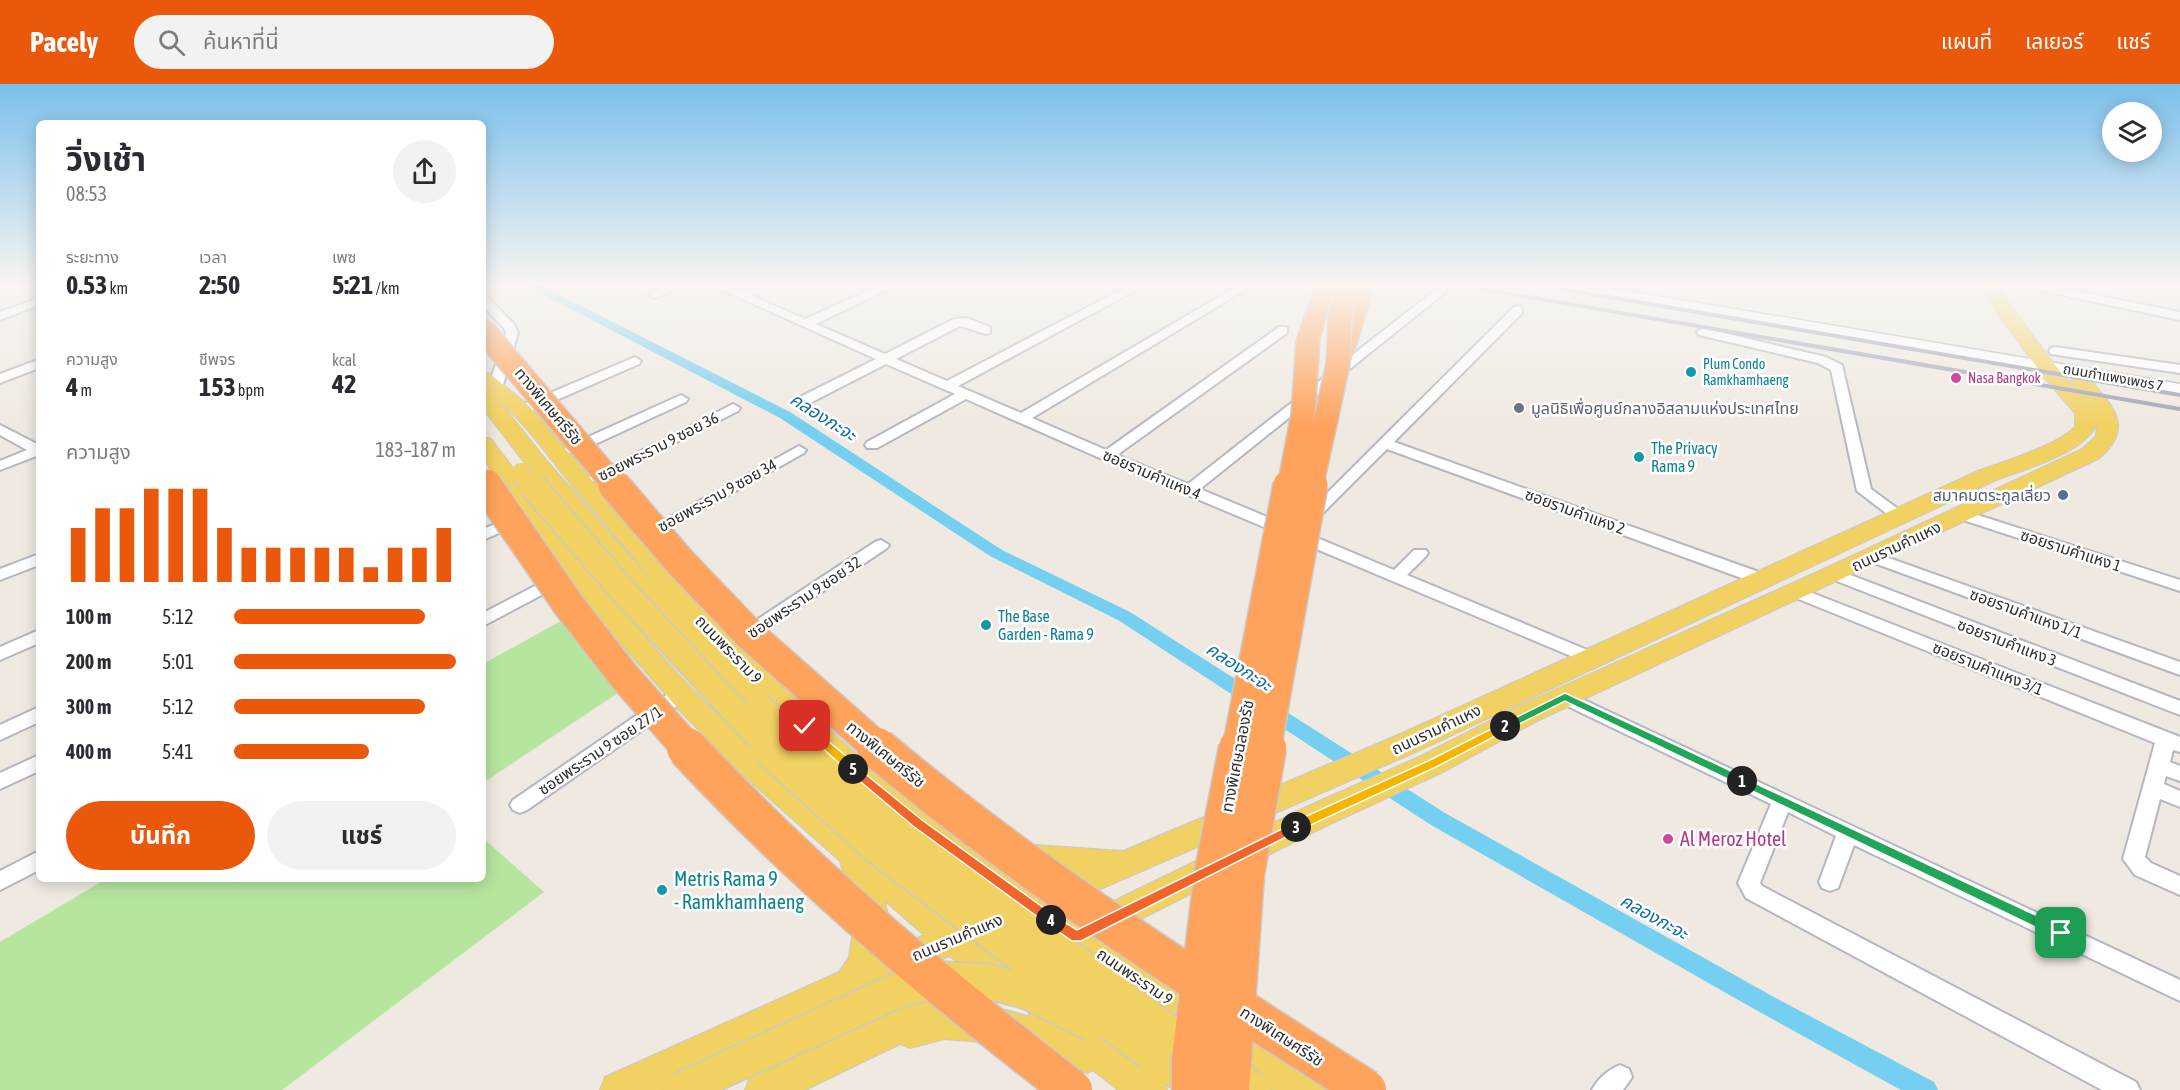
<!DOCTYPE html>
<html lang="th">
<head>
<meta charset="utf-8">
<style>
  :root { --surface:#fff; --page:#f2f2f3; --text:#2b2b33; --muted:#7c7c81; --accent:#ea580c }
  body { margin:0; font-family:"Asap Condensed","Noto Sans Thai",sans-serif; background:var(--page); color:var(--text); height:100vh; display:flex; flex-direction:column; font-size:22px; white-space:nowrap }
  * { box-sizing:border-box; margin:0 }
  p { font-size:20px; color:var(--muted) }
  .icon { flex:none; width:33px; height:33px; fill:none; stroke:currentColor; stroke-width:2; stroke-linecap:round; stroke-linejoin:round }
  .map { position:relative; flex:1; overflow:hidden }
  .panel { position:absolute; left:36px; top:36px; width:450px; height:762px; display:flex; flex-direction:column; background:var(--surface); border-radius:9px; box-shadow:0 3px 15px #0003 }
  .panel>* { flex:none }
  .buttons { position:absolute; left:2102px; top:18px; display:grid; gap:12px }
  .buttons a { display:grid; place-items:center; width:60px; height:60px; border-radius:50%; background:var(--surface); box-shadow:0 3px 15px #0003; font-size:30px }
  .pin { position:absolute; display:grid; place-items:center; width:51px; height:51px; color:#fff; margin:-26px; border-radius:12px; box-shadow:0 3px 9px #0006 }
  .km { position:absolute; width:30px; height:30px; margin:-15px; border-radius:50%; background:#222; color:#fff; font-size:16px; line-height:30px; text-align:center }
  .round { display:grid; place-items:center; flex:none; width:63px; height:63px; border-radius:32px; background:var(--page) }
  .overview { display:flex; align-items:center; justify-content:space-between; height:102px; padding:0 30px }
  h1 { font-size:33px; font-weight:700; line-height:45px }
  .figures { display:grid; grid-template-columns:repeat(3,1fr); gap:9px; height:102px; padding:6px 30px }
  .figures div { display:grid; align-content:center }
  .figures b { font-size:26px; font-weight:700 }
  .figures small { font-size:16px; font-weight:400 }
  .figures p { font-size:16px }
  .chart { height:168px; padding:12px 30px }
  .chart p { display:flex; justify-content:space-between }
  .chart svg { width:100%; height:108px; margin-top:6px; stroke:var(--accent); stroke-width:6 }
  .cta { display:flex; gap:12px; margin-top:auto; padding:12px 30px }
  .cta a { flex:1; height:69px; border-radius:36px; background:var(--accent); color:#fff; font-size:24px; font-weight:700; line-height:69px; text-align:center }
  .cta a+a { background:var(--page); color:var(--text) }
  ul { padding:0 30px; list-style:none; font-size:20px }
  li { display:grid; grid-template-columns:96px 72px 1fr; align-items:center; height:45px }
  li i { height:15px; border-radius:8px; background:var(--accent) }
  header { display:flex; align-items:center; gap:36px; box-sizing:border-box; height:84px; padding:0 30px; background:var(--accent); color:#fff }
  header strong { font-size:28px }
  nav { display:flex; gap:33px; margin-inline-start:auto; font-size:21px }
  .search { width:420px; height:54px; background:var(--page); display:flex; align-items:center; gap:15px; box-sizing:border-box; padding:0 21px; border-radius:33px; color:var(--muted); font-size:22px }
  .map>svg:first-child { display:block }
  .green { fill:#b6e59e }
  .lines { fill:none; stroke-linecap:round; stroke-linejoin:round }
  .canal { fill:#75cff0; fill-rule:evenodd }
  .minor-casing { stroke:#b4b7c1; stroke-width:4 }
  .tertiary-casing { stroke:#b4b7c1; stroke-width:3 }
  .primary-casing { stroke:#c9c9c9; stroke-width:2 }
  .motorway-casing { stroke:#c9c9c9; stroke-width:3 }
  .minor { fill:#fff; fill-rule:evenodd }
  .tertiary { fill:#fff; fill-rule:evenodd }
  .primary { fill:#f2d163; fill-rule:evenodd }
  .motorway { fill:#ffa35c; fill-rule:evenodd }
  .rail { stroke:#a3a6b8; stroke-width:4 }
  .primary-bridge-far2-casing { stroke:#c9c9c9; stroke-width:22; stroke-linecap:butt }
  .primary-bridge-far1-casing { stroke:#c9c9c9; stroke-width:29; stroke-linecap:butt }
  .primary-bridge-casing { stroke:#c9c9c9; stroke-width:37; stroke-linecap:butt }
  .motorway-bridge-far2-casing { stroke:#c9c9c9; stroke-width:26; stroke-linecap:butt }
  .motorway-bridge-far1-casing { stroke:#c9c9c9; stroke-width:34; stroke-linecap:butt }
  .motorway-bridge-casing { stroke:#c9c9c9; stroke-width:43; stroke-linecap:butt }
  .primary-bridge-far2 { stroke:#f2d163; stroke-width:20 }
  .primary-bridge-far1 { stroke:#f2d163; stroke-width:26 }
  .primary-bridge { stroke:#f2d163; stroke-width:34 }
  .motorway-bridge-far2 { stroke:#ffa35c; stroke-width:23 }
  .motorway-bridge-far1 { stroke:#ffa35c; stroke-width:31 }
  .motorway-bridge { stroke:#ffa35c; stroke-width:40 }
  .split-1 { fill:#22a559; stroke:#fff; stroke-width:1.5 }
  .split-2 { fill:#22a559; stroke:#fff; stroke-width:1.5 }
  .split-3 { fill:#f5b400; stroke:#fff; stroke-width:1.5 }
  .split-4 { fill:#f0652b; stroke:#fff; stroke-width:1.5 }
  .split-5 { fill:#f0652b; stroke:#fff; stroke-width:1.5 }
  .split-6 { fill:#f5b400; stroke:#fff; stroke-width:1.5 }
  .culture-dot { fill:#0f9aa8; stroke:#fff; stroke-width:2 }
  .hotel-dot { fill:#d1479c; stroke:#fff; stroke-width:2 }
  .worship-dot { fill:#6b7280; stroke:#fff; stroke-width:2 }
  .service-dot { fill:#5c6f8a; stroke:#fff; stroke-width:2 }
  .labels { text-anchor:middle; stroke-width:5; stroke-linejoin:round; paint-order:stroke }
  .far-culture-label { font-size:14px; fill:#0d838f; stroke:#fff; text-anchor:start }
  .far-street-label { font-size:14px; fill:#2e2e2e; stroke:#fff }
  .far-hotel-label { font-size:14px; fill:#b23c85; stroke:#fff; text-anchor:start }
  .street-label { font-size:16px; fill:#2e2e2e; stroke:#fff }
  .worship-label { font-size:16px; fill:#5b616d; stroke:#fff; text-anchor:start }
  .culture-label { font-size:16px; fill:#0d838f; stroke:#fff; text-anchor:start }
  .service-label { font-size:16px; fill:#4e5e75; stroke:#fff; text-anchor:end }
  .water-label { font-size:18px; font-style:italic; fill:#0d6fa3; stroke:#fff }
  .near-hotel-label { font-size:20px; fill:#b23c85; stroke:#fff; text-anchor:start }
  .near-culture-label { font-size:20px; fill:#0d838f; stroke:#fff; text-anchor:start }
</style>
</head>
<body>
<header>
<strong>Pacely</strong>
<div class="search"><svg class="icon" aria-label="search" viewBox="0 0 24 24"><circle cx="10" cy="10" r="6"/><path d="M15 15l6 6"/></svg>ค้นหาที่นี่</div>
<nav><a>แผนที่</a><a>เลเยอร์</a><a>แชร์</a></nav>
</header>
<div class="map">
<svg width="2180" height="1006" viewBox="0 0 2180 1006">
  <rect width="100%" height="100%" fill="#efe9e1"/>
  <g class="green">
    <polygon points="588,522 645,591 483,699 483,580"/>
    <polygon points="483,754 544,808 282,1006 0,1006 0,858 106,795 483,795"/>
  </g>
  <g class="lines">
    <polygon class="canal" points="523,200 538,200 790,328 1002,466 1130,528 1445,729 1772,912 1934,998 1938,1006 1901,1006 1756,926 1431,741 1118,536 990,472 780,334"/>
    <defs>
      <g id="minor">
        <polygon points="610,200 602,204 596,201 597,200"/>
        <polygon points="667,200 683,200 658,213 654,214 648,211"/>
        <polygon points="709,200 725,200 742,208 760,200 776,200 752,212 805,235 883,200 899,200 816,240 885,270 954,235 967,234 990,243 990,249 986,250 960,242 896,275 947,297 1132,200 1147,200 958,302 1021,329 1241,200 1255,200 1032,334 1106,366 1279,243 1287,243 1287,249 1117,371 1188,400 1439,203 1447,203 1447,207 1200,405 1394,486 1414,466 1426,466 1428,469 1426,472 1407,491 1597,570 1600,574 1597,578 1585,578 1102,375 966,315 877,364 867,364 865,361 867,358 955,310 886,280 812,318 802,318 800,315 802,312 876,275"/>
        <polygon points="2017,200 2041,200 2180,228 2180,236 2023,203"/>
        <polygon points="483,212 487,213 514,240 518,249 502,304 495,308 488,304 506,249 504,244 483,222"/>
        <polygon points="39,214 39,221 0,236 0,228"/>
        <polygon points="1518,222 1522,223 1522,229 1394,358 1770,492 1772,496 1770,500 1758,500 1387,365 1314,438 1304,438 1301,435 1304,432 1514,223"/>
        <polygon points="1703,244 1826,273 1842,281 1871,405 1905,430 1908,433 1905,436 1895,436 1857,407 1831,286 1818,279 1699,251 1697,248"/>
        <polygon points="2055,263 2180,281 2180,289 2051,270 2049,267 2051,264"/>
        <polygon points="635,273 641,277 639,280 527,329 517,329 515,326 517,323"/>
        <polygon points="35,277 39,278 39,284 0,299 0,290"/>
        <polygon points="681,311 688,315 686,318 576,369 566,369 564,366 566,363"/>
        <polygon points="733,320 740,324 738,327 600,397 590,397 588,394"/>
        <polygon points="0,341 39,361 39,371 0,386 0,377 27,366 0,351"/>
        <polygon points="799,362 806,366 804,369 655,452 649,454 641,449"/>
        <polygon points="1962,426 2180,496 2180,507 1957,434 1954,431 1957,428"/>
        <polygon points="517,431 525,436 522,439 483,456 483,445"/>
        <polygon points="881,456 889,461 887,464 749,557 737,557 734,553 737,549 875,458"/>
        <polygon points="1872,468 2180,578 2180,591 1866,476 1864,473"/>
        <polygon points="39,470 39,481 0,496 0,485"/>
        <polygon points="577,480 583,481 585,485 583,489 483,542 483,529"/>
        <polygon points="1835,485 2180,617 2180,631 1829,494 1827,490"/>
        <polygon points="1797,503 2180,653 2180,668 2173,666 2170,678 2180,682 2180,697 2166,692 2164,700 2180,707 2180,723 2160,715 2145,773 2151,779 2180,792 2180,811 2135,791 2123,775 2155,659 1791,512 1789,508 1791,504"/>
        <polygon points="39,546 39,559 0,576 0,563"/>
        <polygon points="681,604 687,605 690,610 687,615 527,726 520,729 513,726 510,721 513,716 675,605"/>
        <polygon points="1565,607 2180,896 2180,917 1854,761 1838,804 1830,807 1822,804 1819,798 1836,752 1788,728 1760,799 1762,802 2136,998 2140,1006 2102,1006 1746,814 1738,799 1771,720 1559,618 1556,613 1559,608"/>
        <polygon points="39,623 39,638 0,656 0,641"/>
        <polygon points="39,671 39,687 0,705 0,689"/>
        <polygon points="39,767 39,786 0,806 0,787"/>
        <path d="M 1620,981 L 1629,985 L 1632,993 L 1623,1006 L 1592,1006 C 1598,994 1608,986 1620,981 Z"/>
      </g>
      <polygon id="tertiary" points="1552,200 1586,200 2180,300 2180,310 1559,204"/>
      <path id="primary" d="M 1982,200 L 2000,200 L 2004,213 L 2058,285 L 2088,319 L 2071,297 L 2074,293 L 2088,293 C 2113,322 2136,344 2098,375 L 1537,637 L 1443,688 L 1328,741 L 1105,853 L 1320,993 L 1325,1006 L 1273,1006 L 1073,870 L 1025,894 L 1028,899 L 1023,910 L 1010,915 L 996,909 L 969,923 L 1006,926 L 1030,933 L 1028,928 L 1033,916 L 1046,911 L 1059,916 L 1134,972 L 1139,958 L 1152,952 L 1165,958 L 1215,989 L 1220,1002 L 1219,1006 L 1174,1006 L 1165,1000 L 1167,1006 L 1118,1006 L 1093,986 L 1087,989 L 1057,975 L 1006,960 L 944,955 L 910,964 L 900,960 L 805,1006 L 745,1006 L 750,993 L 857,945 L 969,887 L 949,872 L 661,1006 L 600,1006 L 605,993 L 839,888 L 849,873 L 855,833 L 840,777 L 744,692 L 682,629 L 607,544 L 483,375 L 483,353 L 491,355 C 559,444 624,536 703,616 C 782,695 870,765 956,837 L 1000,818 L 866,715 L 771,625 L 769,629 L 759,632 L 749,629 L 631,507 L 531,387 L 483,325 L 483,288 L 490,290 L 529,322 L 591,395 L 643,451 L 676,493 L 776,597 L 888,699 L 1032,805 L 1066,790 L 1020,786 L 1008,782 L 1004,773 L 1008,764 L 1020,760 L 1123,767 L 1398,651 L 1978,387 C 2004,377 2057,362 2075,343 L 2075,329 L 2044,293 L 1989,218 ZM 499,317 C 528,342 550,375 574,404 C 602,437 631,469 657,503 L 547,377 ZM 2097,337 L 2096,352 L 2082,365 L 1826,484 L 1517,623 L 1421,672 L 1306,723 L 1077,835 L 1059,823 L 1418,667 L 1994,397 C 2021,386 2091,368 2097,337 ZM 884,816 L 924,851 L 885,868 L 889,833 ZM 1026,838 L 1045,850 L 1001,871 L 982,857 Z"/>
      <g id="motorway">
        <polygon points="1315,200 1335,200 1319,256 1316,261 1308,263 1300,261 1297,256"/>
        <polygon points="1355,200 1375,200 1351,277 1347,282 1339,284 1331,282 1327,277"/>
      </g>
    </defs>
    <use href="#minor" class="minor-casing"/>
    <use href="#tertiary" class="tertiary-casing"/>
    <use href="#primary" class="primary-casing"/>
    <use href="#motorway" class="motorway-casing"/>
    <use href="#minor" class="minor"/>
    <use href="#tertiary" class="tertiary"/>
    <use href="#primary" class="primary"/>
    <use href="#motorway" class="motorway"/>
    <g class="rail">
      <polyline points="1453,200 2180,325"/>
      <polyline points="1533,200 2180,311"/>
    </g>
    <defs>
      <polyline id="primary-bridge-far2" points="521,389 533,403"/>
      <g id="primary-bridge-far1">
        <polyline points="532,401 624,508 770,665"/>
        <polyline points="759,622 803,665"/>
      </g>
      <g id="primary-bridge">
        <polyline points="768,664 878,763 1152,970"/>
        <polyline points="802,664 899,747 1180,957 1254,1006"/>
        <polyline points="680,1006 896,907 944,895 986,897 1028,908 1093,940"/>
      </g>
      <g id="motorway-bridge-far2">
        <polyline points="483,246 616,403"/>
        <polyline points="483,397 487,403"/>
        <polyline points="1289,403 1303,331 1308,256"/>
        <polyline points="1311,403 1338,280 1340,230 1349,200"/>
      </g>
      <g id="motorway-bridge-far1">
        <polyline points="486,401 568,520 623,591 688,665"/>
        <polyline points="614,401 681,479 751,552 879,665"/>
        <polyline points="1238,665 1289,401"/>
        <polyline points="1265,665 1312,401"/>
      </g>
      <g id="motorway-bridge">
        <path d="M 687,664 C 804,790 936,901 1072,1006"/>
        <path d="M 877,664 C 1029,792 1198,899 1366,1006"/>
        <polyline points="1192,1006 1192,974 1215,787 1239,664"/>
        <polyline points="1229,1006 1244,790 1266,664"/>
      </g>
    </defs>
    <use href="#primary-bridge-far2" class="primary-bridge-far2-casing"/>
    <use href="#primary-bridge-far1" class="primary-bridge-far1-casing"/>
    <use href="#primary-bridge" class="primary-bridge-casing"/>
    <use href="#motorway-bridge-far2" class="motorway-bridge-far2-casing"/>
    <use href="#motorway-bridge-far1" class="motorway-bridge-far1-casing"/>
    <use href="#motorway-bridge" class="motorway-bridge-casing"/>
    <use href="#primary-bridge-far2" class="primary-bridge-far2"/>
    <use href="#primary-bridge-far1" class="primary-bridge-far1"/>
    <use href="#primary-bridge" class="primary-bridge"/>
    <use href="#motorway-bridge-far2" class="motorway-bridge-far2"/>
    <use href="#motorway-bridge-far1" class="motorway-bridge-far1"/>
    <use href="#motorway-bridge" class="motorway-bridge"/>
  </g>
  <linearGradient id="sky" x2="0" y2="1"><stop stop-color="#7abfeb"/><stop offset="0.59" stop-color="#f8f5f2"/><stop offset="1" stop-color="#f8f5f2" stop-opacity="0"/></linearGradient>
  <rect width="2180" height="341" fill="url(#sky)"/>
  <polygon class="split-1" points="1742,693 2065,845 2067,849 2065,853 2056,853 1738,700 1738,694"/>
  <polygon class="split-2" points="1565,609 1746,694 1748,697 1742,702 1738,700 1565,617 1509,645 1501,645 1499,642"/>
  <polygon class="split-3" points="1505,638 1509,639 1509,645 1436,683 1300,746 1291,746 1289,743 1291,739 1428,677"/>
  <polygon class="split-4" points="1296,738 1300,739 1300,746 1081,857 1072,857 1046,839 1044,836 1051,830 1077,846"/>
  <polygon class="split-5" points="853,680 922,736 1055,832 1057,836 1055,839 1046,839 913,742 849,688 847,685"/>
  <polygon class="split-6" points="805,638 857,681 857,688 849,688 801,645 801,639"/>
  <g class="culture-dot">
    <circle cx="1691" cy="288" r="6"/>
    <circle cx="1639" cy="373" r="6"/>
    <circle cx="986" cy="541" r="6"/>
    <circle cx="662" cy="806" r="6"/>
  </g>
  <g class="hotel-dot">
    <circle cx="1956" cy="294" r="6"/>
    <circle cx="1668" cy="755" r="6"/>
  </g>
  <circle class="worship-dot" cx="1519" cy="324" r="6"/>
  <circle class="service-dot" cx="2063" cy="411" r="6"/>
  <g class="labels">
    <g class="far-culture-label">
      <text x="1703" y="285">Plum Condo<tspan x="1703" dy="16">Ramkhamhaeng</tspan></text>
    </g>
    <g class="far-street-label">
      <text transform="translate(2113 293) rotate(10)" y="5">ถนนกำแพงเพชร 7</text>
    </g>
    <g class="far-hotel-label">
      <text x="1968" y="299">Nasa Bangkok</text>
    </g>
    <g class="street-label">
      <text transform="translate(549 322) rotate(50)" y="6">ทางพิเศษศรีรัช</text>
      <text transform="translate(658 362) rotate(-27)" y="6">ซอยพระราม 9 ซอย 36</text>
      <text transform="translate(1152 390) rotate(23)" y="6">ซอยรามคำแหง 4</text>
      <text transform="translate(717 411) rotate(-29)" y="6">ซอยพระราม 9 ซอย 34</text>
      <text transform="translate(1575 427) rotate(20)" y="6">ซอยรามคำแหง 2</text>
      <text transform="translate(1896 462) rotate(-25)" y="6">ถนนรามคำแหง</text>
      <text transform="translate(2071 466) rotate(18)" y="6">ซอยรามคำแหง 1</text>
      <text transform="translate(804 513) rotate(-34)" y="6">ซอยพระราม 9 ซอย 32</text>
      <text transform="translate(2026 529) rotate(20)" y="6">ซอยรามคำแหง 1/1</text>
      <text transform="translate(2007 558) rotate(21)" y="6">ซอยรามคำแหง 3</text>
      <text transform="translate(729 565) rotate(46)" y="6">ถนนพระราม 9</text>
      <text transform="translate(1988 584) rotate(22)" y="6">ซอยรามคำแหง 3/1</text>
      <text transform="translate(1436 645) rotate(-25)" y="6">ถนนรามคำแหง</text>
      <text transform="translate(600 666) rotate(-34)" y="6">ซอยพระราม 9 ซอย 27/1</text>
      <text transform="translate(886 670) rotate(39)" y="6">ทางพิเศษศรีรัช</text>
      <text transform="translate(1237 672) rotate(-79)" y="6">ทางพิเศษฉลองรัช</text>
      <text transform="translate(957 853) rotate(-23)" y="6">ถนนรามคำแหง</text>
      <text transform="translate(1135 892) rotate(34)" y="6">ถนนพระราม 9</text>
      <text transform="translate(1282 952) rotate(33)" y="6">ทางพิเศษศรีรัช</text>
    </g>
    <g class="worship-label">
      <text x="1531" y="330">มูลนิธิเพื่อศูนย์กลางอิสลามแห่งประเทศไทย</text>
    </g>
    <g class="culture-label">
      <text x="1651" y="370">The Privacy<tspan x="1651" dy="18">Rama 9</tspan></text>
      <text x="998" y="538">The Base<tspan x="998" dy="18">Garden - Rama 9</tspan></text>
    </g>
    <g class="service-label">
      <text x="2051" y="417">สมาคมตระกูลเลี่ยว</text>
    </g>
    <g class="water-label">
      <text transform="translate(823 333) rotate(32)" y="6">คลองกะจะ</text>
      <text transform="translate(1239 583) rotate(33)" y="6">คลองกะจะ</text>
      <text transform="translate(1654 833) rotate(29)" y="6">คลองกะจะ</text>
    </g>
    <g class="near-hotel-label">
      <text x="1680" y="762">Al Meroz Hotel</text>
    </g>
    <g class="near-culture-label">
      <text x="674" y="802">Metris Rama 9<tspan x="674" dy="23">- Ramkhamhaeng</tspan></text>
    </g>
  </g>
</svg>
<div class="buttons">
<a><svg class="icon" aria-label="layers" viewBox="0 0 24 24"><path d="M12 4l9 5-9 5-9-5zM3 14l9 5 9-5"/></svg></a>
</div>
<div class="pin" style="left:2061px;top:849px;background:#1e9e55"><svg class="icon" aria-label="arrive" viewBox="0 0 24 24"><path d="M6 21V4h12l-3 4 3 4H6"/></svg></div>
<div class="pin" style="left:805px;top:642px;background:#d93025"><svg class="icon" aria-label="check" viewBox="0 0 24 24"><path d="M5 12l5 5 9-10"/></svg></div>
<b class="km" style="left:1742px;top:697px">1</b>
<b class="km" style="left:1505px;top:642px">2</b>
<b class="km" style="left:1296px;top:743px">3</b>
<b class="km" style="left:1051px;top:836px">4</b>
<b class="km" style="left:853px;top:685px">5</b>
<section class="panel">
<div class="overview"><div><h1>วิ่งเช้า</h1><p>08:53</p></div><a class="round"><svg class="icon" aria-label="share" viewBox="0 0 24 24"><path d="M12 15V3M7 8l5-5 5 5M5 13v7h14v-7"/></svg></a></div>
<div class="figures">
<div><p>ระยะทาง</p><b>0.53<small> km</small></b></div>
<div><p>เวลา</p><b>2:50</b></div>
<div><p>เพซ</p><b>5:21<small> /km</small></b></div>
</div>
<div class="figures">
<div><p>ความสูง</p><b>4<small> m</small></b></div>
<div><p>ชีพจร</p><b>153<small> bpm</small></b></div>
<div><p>kcal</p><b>42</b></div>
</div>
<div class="chart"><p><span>ความสูง</span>183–187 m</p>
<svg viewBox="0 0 160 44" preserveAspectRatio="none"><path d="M5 44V22M15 44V14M25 44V14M35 44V6M45 44V6M55 44V6M65 44V22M75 44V30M85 44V30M95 44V30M105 44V30M115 44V30M125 44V38M135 44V30M145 44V30M155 44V22"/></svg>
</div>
<ul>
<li><b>100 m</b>5:12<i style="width:86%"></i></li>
<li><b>200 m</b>5:01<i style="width:100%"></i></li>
<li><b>300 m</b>5:12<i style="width:86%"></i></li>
<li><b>400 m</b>5:41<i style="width:61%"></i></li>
</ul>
<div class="cta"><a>บันทึก</a><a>แชร์</a></div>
</section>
</div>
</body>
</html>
